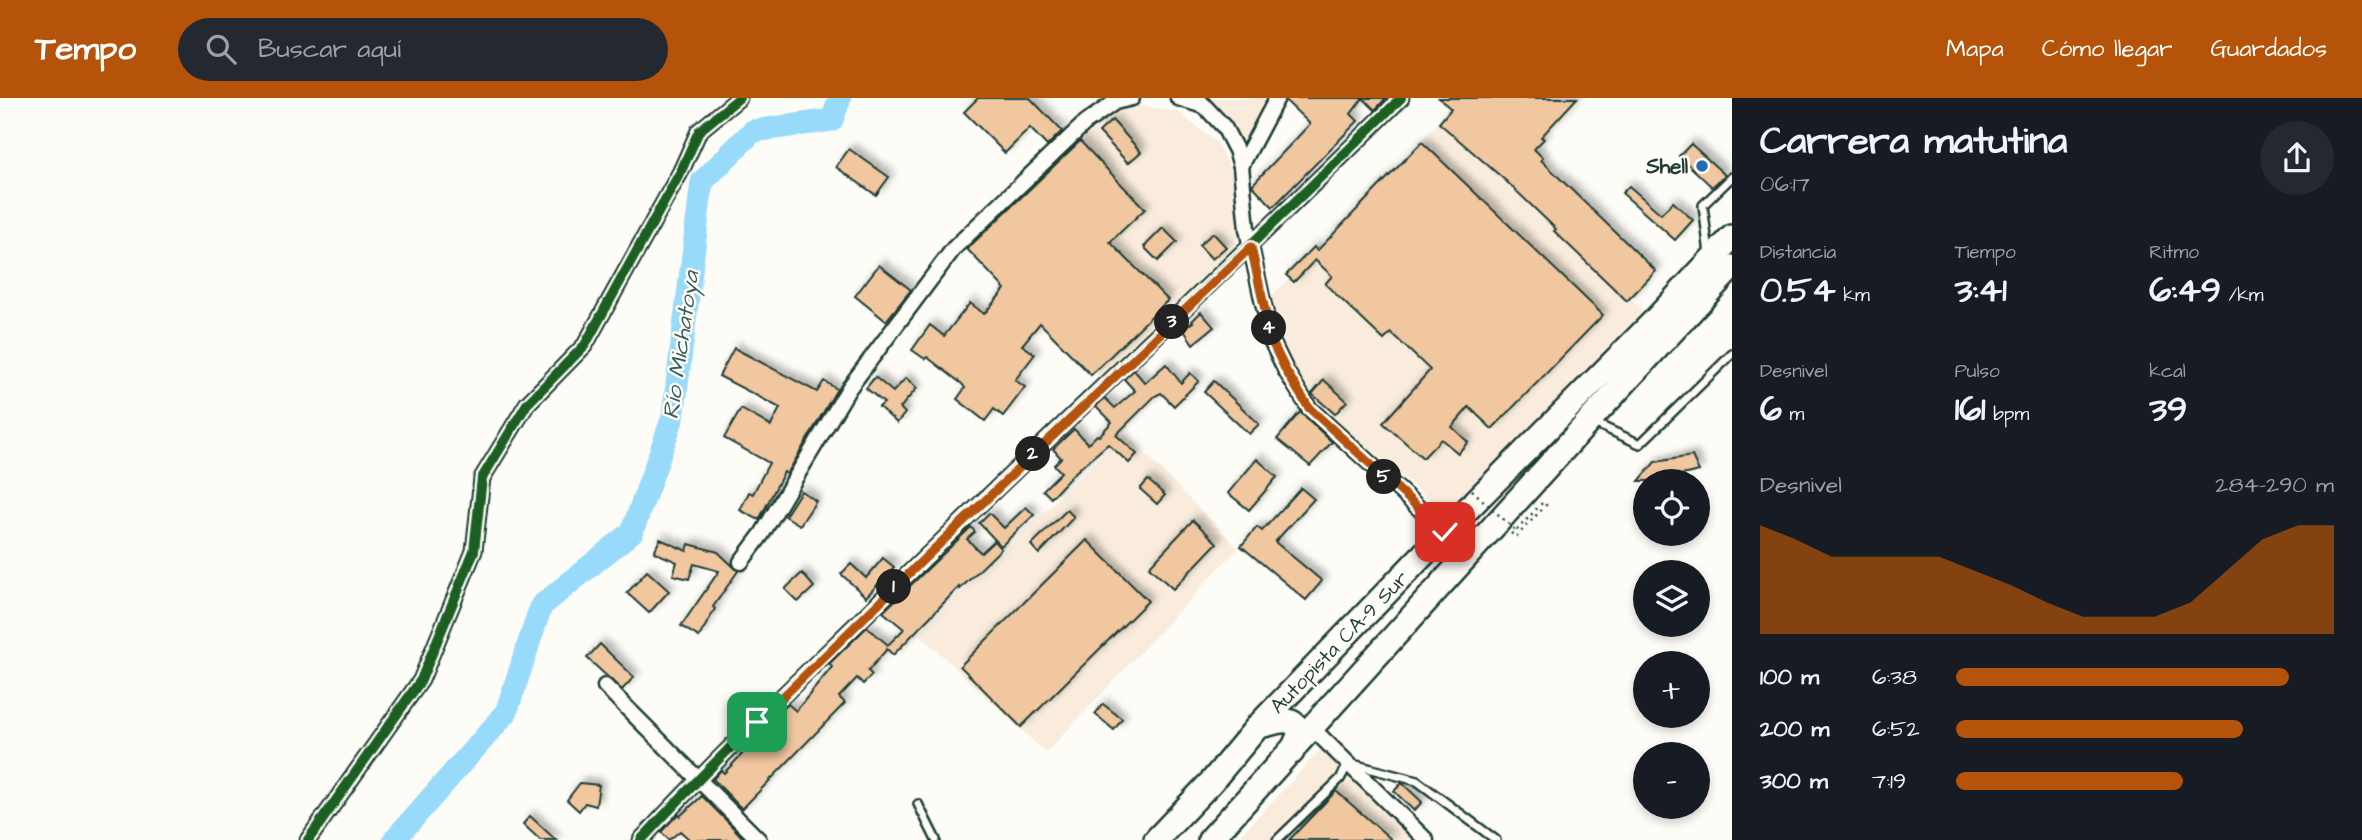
<!DOCTYPE html>
<html lang="es">
<head>
<meta charset="utf-8">
<style>
  :root { --surface:#171b24; --page:#242831; --text:#f1f3f6; --muted:#9ea1a6; --accent:#b45309 }
  body { margin:0; font-family:"Architects Daughter",sans-serif; background:var(--page); color:var(--text); height:100vh; display:flex; flex-direction:column; font-size:26px; white-space:nowrap }
  * { box-sizing:border-box; margin:0 }
  p { font-size:23px; color:var(--muted) }
  .icon { flex:none; width:38px; height:38px; fill:none; stroke:currentColor; stroke-width:2; stroke-linecap:round; stroke-linejoin:round }
  .map { position:relative; flex:1; overflow:hidden }
  .details { display:flex; flex-direction:column; background:var(--surface); width:630px }
  .details>* { flex:none }
  .tools { position:absolute; left:1633px; top:371px; display:grid; gap:14px }
  .tools a { display:grid; place-items:center; width:77px; height:77px; border-radius:50%; background:var(--surface); box-shadow:0 4px 10px #0003; font-size:35px }
  .pin { position:absolute; display:grid; place-items:center; width:60px; height:60px; color:#fff; margin:-30px; border-radius:14px; box-shadow:0 4px 10px #0006 }
  .km { position:absolute; width:35px; height:35px; margin:-18px; border-radius:50%; background:#222; color:#fff; font-size:19px; line-height:35px; text-align:center }
  .round { display:grid; place-items:center; flex:none; width:74px; height:74px; border-radius:37px; background:var(--page) }
  .headline { display:flex; align-items:center; justify-content:space-between; height:119px; padding:0 28px }
  h1 { font-size:38px; font-weight:800; line-height:52px }
  .stats { display:grid; grid-template-columns:repeat(3,1fr); gap:10px; height:119px; padding:7px 28px }
  .stats div { display:grid; align-content:center }
  .stats b { font-size:35px; font-weight:800 }
  .stats small { font-size:19px; font-weight:400 }
  .stats p { font-size:19px }
  .chart { height:196px; padding:14px 28px }
  .chart p { display:flex; justify-content:space-between }
  .chart svg { width:100%; height:126px; margin-top:7px; fill:var(--accent); opacity:.7 }
  ul { padding:0 28px; list-style:none; font-size:23px }
  li { display:grid; grid-template-columns:112px 84px 1fr; align-items:center; height:52px }
  li i { height:18px; border-radius:9px; background:var(--accent) }
  header { display:flex; align-items:center; gap:42px; box-sizing:border-box; height:98px; padding:0 35px; background:var(--accent); color:#fff }
  header strong { font-size:33px }
  nav { display:flex; gap:38px; margin-inline-start:auto; font-size:24px }
  .search { width:490px; height:63px; background:var(--page); display:flex; align-items:center; gap:18px; box-sizing:border-box; padding:0 24px; border-radius:38px; color:var(--muted); font-size:26px }
  main { display:flex; flex:1; min-height:0 }
  .map>svg:first-child { display:block }
  .built { fill:#f9ecdd }
  .lines { fill:none; stroke-linecap:round; stroke-linejoin:round }
  .river { stroke:#98dafa; stroke-width:23 }
  .building { fill:#f1c7a0; stroke:#1f3d34; stroke-width:2; filter:url(#shadow) }
  .service-casing { stroke:#1f3d34; stroke-width:12 }
  .minor-casing { stroke:#1f3d34; stroke-width:19 }
  .trunk-casing { stroke:#1f3d34; stroke-width:28 }
  .path { stroke:#1f3d34; stroke-width:2.5; stroke-dasharray:2 5; stroke-linecap:butt }
  .service { stroke:#fdfcf7; stroke-width:7 }
  .minor { stroke:#fdfcf7; stroke-width:14 }
  .trunk { stroke:#fdfcf7; stroke-width:23 }
  .path-bridge { stroke:#1f3d34; stroke-width:2.5; stroke-dasharray:2 5; stroke-linecap:butt }
  .cycleway-casing { stroke:#fdfcf7; stroke-width:15 }
  .cycleway { stroke:#1b5e20; stroke-width:10 }
  .route-casing { stroke:#fff; stroke-width:14 }
  .route { stroke:#b45309; stroke-width:9 }
  .poi-dot { fill:#1f6fb2; stroke:#fdfcf7; stroke-width:2.5 }
  .labels { text-anchor:middle; stroke-width:5; stroke-linejoin:round; paint-order:stroke }
  .poi-label { font-size:21px; font-weight:bold; fill:#1f3d34; stroke:#fdfcf7; text-anchor:end }
  .street-label { font-size:21px; fill:#1f3d34; stroke:#fdfcf7 }
  .water-label { font-size:23px; font-style:italic; fill:#375c5c; stroke:#fdfcf7 }
</style>
</head>
<body>
<header>
<strong>Tempo</strong>
<div class="search"><svg class="icon" aria-label="search" viewBox="0 0 24 24"><circle cx="10" cy="10" r="6"/><path d="M15 15l6 6"/></svg>Buscar aquí</div>
<nav><a>Mapa</a><a>Cómo llegar</a><a>Guardados</a></nav>
</header>
<main>
<div class="map">
<svg width="1732" height="742" viewBox="0 0 1732 742">
  <defs>
    <filter id="shadow"><feDropShadow dx="5" dy="-5" stdDeviation="3.5" flood-color="#0004"/></filter>
  </defs>
  <rect width="100%" height="100%" fill="#fdfcf7"/>
  <filter id="ink" filterUnits="userSpaceOnUse"><feTurbulence type="fractalNoise" baseFrequency=".0143" numOctaves="2"/><feDisplacementMap in="SourceGraphic" scale="14" xChannelSelector="R" yChannelSelector="G"/><feConvolveMatrix kernelMatrix="1 2 1 2 8 2 1 2 1" color-interpolation-filters="sRGB"/></filter>
  <g filter="url(#ink)">
    <g class="built">
      <polygon points="1206,0 1268,0 1240,49"/>
      <polygon points="1137,7 1178,14 1217,45 1235,80 1237,148 1101,279 970,150 1112,14"/>
      <polygon points="1442,21 1643,213 1446,416 1303,294 1265,205"/>
      <polygon points="1125,335 1238,450 1046,655 919,536"/>
      <polygon points="1326,646 1416,742 1236,742"/>
    </g>
    <g class="lines">
      <polyline class="river" points="394,742 506,615 541,508 632,434 673,319 702,84 753,33 832,22 840,0"/>
    </g>
    <g class="building">
      <polygon points="978,0 1030,0 1062,33 1047,48 1030,30 1005,55 964,14"/>
      <polygon points="1287,0 1386,0 1375,12 1363,0 1351,16 1358,23 1273,109 1252,87 1310,26 1286,3"/>
      <polygon points="1439,0 1577,0 1541,39 1544,41 1534,51 1543,60 1541,62 1583,103 1656,173 1627,203 1554,133 1556,131 1506,83 1439,25 1451,11"/>
      <polygon points="1112,22 1141,54 1128,65 1099,34"/>
      <polygon points="1080,43 1145,111 1110,144 1168,202 1091,277 1040,225 1022,247 1035,256 1015,282 1025,289 1003,318 994,311 985,323 957,301 965,290 962,286 927,259 925,261 912,252 930,227 944,238 970,205 984,216 1005,191 967,151"/>
      <polygon points="1422,44 1603,217 1492,331 1469,309 1452,329 1468,344 1458,355 1441,341 1423,360 1383,325 1430,272 1391,235 1384,242 1325,186 1332,178 1315,162 1294,184 1286,177 1314,149 1317,153"/>
      <polygon points="1691,46 1725,77 1712,89 1679,58"/>
      <polygon points="849,51 889,79 876,97 836,69"/>
      <polygon points="1629,88 1661,116 1673,104 1693,122 1675,142 1622,95"/>
      <polygon points="1163,130 1177,144 1158,163 1144,149"/>
      <polygon points="1213,135 1226,149 1212,161 1199,147"/>
      <polygon points="879,167 911,192 886,223 855,198"/>
      <polygon points="1201,214 1214,229 1193,246 1183,231 1193,224 1192,223"/>
      <polygon points="734,250 817,294 824,283 837,291 787,376 784,374 759,422 740,412 749,394 753,396 769,365 724,340 741,311 771,328 780,310 719,278"/>
      <polygon points="1166,266 1181,285 1190,275 1199,283 1174,308 1161,295 1155,298 1116,337 1137,356 1129,365 1108,346 1073,376 1051,400 1043,392 1061,374 1054,367 1061,360 1053,351 1074,331 1088,346 1097,337 1099,338 1112,324 1096,308 1105,300 1115,310 1135,293 1124,281 1134,272 1145,285"/>
      <polygon points="875,279 893,294 906,280 917,290 900,310 905,315 897,325 879,309 884,305 866,290"/>
      <polygon points="1324,282 1347,303 1335,316 1312,296"/>
      <polygon points="1214,283 1259,326 1249,336 1204,294"/>
      <polygon points="1300,314 1332,344 1310,368 1277,341"/>
      <polygon points="1692,358 1699,373 1678,378 1674,383 1639,383 1655,364"/>
      <polygon points="1257,361 1277,379 1249,412 1228,395"/>
      <polygon points="1148,382 1165,397 1157,406 1140,391"/>
      <polygon points="1301,390 1314,401 1275,444 1322,483 1306,502 1241,448 1257,429 1262,433"/>
      <polygon points="801,393 816,403 800,427 785,418"/>
      <polygon points="1026,409 1034,417 1001,448 979,425 989,415 1004,430"/>
      <polygon points="1067,412 1074,419 1039,456 1031,447"/>
      <polygon points="1193,422 1217,445 1173,491 1149,469"/>
      <polygon points="971,429 975,434 967,441 981,455 994,443 1001,451 960,491 959,489 893,557 887,551 868,573 872,577 863,586 857,580 839,599 845,605 742,711 739,708 713,681 721,672 724,675 746,652 744,650 788,606 796,613 832,569 829,566 867,529 888,547 904,531 883,514"/>
      <polygon points="660,441 687,453 689,446 718,454 738,473 713,509 715,511 699,539 681,528 719,473 694,466 689,481 673,477 677,464 654,454"/>
      <polygon points="1087,442 1148,503 1021,629 960,568"/>
      <polygon points="883,460 894,469 866,499 841,476 851,466 866,480"/>
      <polygon points="647,473 669,493 649,515 627,495"/>
      <polygon points="802,475 814,489 798,504 785,491"/>
      <polygon points="600,546 634,579 622,592 587,560"/>
      <polygon points="1103,606 1122,621 1114,632 1095,616"/>
      <polygon points="580,685 599,687 596,708 585,705 579,713 567,702"/>
      <polygon points="1402,685 1422,704 1414,713 1394,693"/>
      <polygon points="1336,693 1392,742 1289,742"/>
      <polygon points="702,698 725,721 745,742 690,742 680,733 669,742 661,734 678,716 680,718"/>
      <polygon points="530,718 556,742 540,742 523,726"/>
    </g>
    <g class="lines">
      <defs>
        <g id="service">
          <polyline points="1709,156 1703,107 1732,79"/>
          <polyline points="1592,324 1640,346 1732,256"/>
          <polyline points="918,706 936,742"/>
          <polyline points="1277,742 1340,681 1349,665 1417,683 1496,742"/>
        </g>
        <g id="minor">
          <polyline points="1178,0 1204,8"/>
          <polyline points="1197,0 1224,29 1236,52 1241,68 1247,131 1262,200 1272,244 1286,273 1309,310 1445,434"/>
          <polyline points="1241,68 1277,0"/>
          <polyline points="741,464 762,436 849,290 954,150 1085,25 1115,4 1132,0"/>
          <polyline points="605,588 759,742"/>
          <polyline points="1313,631 1426,742"/>
          <polyline points="308,742 421,582 474,453 482,380 527,306 585,247 681,73 699,33 739,0"/>
          <path d="M 641,742 C 716,661 796,585 875,508 C 1049,338 1228,172 1401,0"/>
        </g>
        <g id="trunk">
          <path d="M 1258,628 C 1275,626 1292,614 1300,635 L 1292,654"/>
          <polyline points="1156,742 1213,682 1258,628 1445,434 1655,222 1732,139"/>
          <polyline points="1210,742 1589,323 1732,169"/>
        </g>
      </defs>
      <use href="#service" class="service-casing"/>
      <use href="#minor" class="minor-casing"/>
      <use href="#trunk" class="trunk-casing"/>
      <polyline class="path" points="1511,435 1516,439 1546,407 1543,404 1516,433"/>
      <use href="#service" class="service"/>
      <use href="#minor" class="minor"/>
      <use href="#trunk" class="trunk"/>
      <polyline class="path-bridge" points="1472,392 1516,433"/>
      <defs>
        <g id="cycleway">
          <polyline points="308,742 421,582 474,453 482,380 527,306 585,247 681,73 699,33 739,0"/>
          <path d="M 641,742 C 716,661 796,585 875,508 C 1049,338 1228,172 1401,0"/>
        </g>
      </defs>
      <use href="#cycleway" class="cycleway-casing"/>
      <use href="#cycleway" class="cycleway"/>
    </g>
  </g>
  <g class="lines" filter="url(#ink)">
    <defs>
      <polyline id="route" points="757,624 928,457 1251,149 1272,244 1286,273 1309,310 1445,434"/>
    </defs>
    <use href="#route" class="route-casing"/>
    <use href="#route" class="route"/>
  </g>
  <circle class="poi-dot" cx="1702" cy="68" r="7"/>
  <g class="labels">
    <g class="poi-label">
      <text x="1688" y="75">Shell</text>
    </g>
    <g class="street-label">
      <text transform="translate(1339 544) rotate(-46)" y="7">Autopista CA-9 Sur</text>
    </g>
    <g class="water-label">
      <text transform="translate(680 247) rotate(-82)" y="8">Río Michatoya</text>
    </g>
  </g>
</svg>
<div class="tools">
<a><svg class="icon" aria-label="locate" viewBox="0 0 24 24"><circle cx="12" cy="12" r="6"/><path d="M12 2v4M12 18v4M2 12h4M18 12h4"/></svg></a>
<a><svg class="icon" aria-label="layers" viewBox="0 0 24 24"><path d="M12 4l9 5-9 5-9-5zM3 14l9 5 9-5"/></svg></a>
<a>+</a>
<a>−</a>
</div>
<div class="pin" style="left:757px;top:624px;background:#1e9e55"><svg class="icon" aria-label="arrive" viewBox="0 0 24 24"><path d="M6 21V4h12l-3 4 3 4H6"/></svg></div>
<div class="pin" style="left:1445px;top:434px;background:#d93025"><svg class="icon" aria-label="check" viewBox="0 0 24 24"><path d="M5 12l5 5 9-10"/></svg></div>
<b class="km" style="left:894px;top:489px">1</b>
<b class="km" style="left:1033px;top:356px">2</b>
<b class="km" style="left:1172px;top:224px">3</b>
<b class="km" style="left:1269px;top:230px">4</b>
<b class="km" style="left:1384px;top:379px">5</b>
</div>
<section class="details">
<div class="headline"><div><h1>Carrera matutina</h1><p>06:17</p></div><a class="round"><svg class="icon" aria-label="share" viewBox="0 0 24 24"><path d="M12 15V3M7 8l5-5 5 5M5 13v7h14v-7"/></svg></a></div>
<div class="stats">
<div><p>Distancia</p><b>0.54<small> km</small></b></div>
<div><p>Tiempo</p><b>3:41</b></div>
<div><p>Ritmo</p><b>6:49<small> /km</small></b></div>
</div>
<div class="stats">
<div><p>Desnivel</p><b>6<small> m</small></b></div>
<div><p>Pulso</p><b>161<small> bpm</small></b></div>
<div><p>kcal</p><b>39</b></div>
</div>
<div class="chart"><p><span>Desnivel</span>284–290 m</p>
<svg viewBox="0 0 160 44" preserveAspectRatio="none"><path d="M0 44V6L10 11L20 17L30 17L40 17L50 17L60 22L70 27L80 33L90 38L100 38L110 38L120 33L130 22L140 11L150 6L160 6V44z"/></svg>
</div>
<ul>
<li><b>100 m</b>6:38<i style="width:88%"></i></li>
<li><b>200 m</b>6:52<i style="width:76%"></i></li>
<li><b>300 m</b>7:19<i style="width:60%"></i></li>
</ul>
</section>
</main>
</body>
</html>
